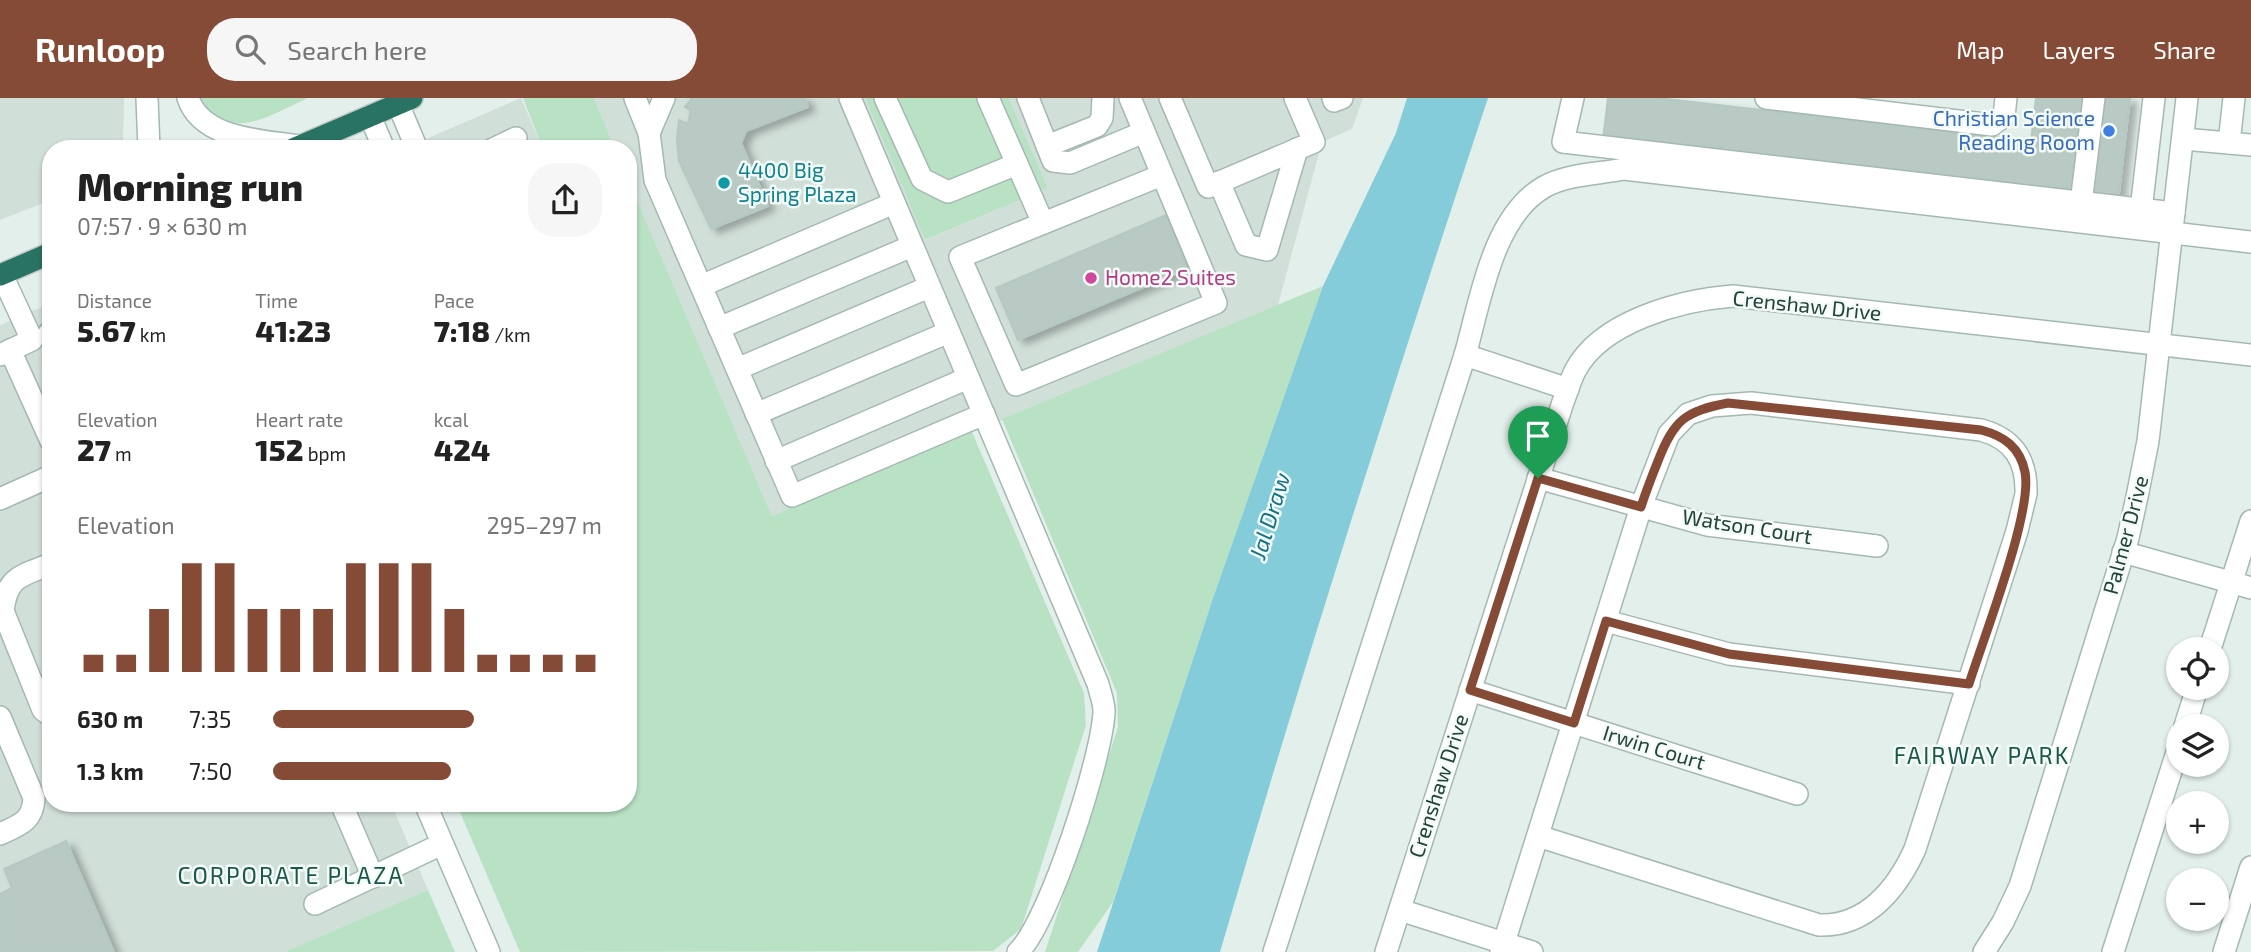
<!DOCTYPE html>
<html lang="en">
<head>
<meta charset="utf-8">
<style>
  :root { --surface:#fff; --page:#f6f6f6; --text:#222; --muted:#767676; --accent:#854b37 }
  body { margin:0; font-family:"Exo 2",sans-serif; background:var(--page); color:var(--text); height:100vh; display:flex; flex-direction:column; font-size:26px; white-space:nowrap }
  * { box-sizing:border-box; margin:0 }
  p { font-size:23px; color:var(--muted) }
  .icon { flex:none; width:38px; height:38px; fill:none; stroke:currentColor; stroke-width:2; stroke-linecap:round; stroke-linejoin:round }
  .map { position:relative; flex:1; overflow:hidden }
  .details { position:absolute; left:42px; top:42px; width:595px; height:672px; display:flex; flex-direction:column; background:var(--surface); border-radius:28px; box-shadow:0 2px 5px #0004 }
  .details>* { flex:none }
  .buttons { position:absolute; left:2166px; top:539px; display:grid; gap:14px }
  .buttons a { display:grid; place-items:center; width:63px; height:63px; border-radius:50%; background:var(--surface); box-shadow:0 2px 5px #0004; font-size:35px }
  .pin { position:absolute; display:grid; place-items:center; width:60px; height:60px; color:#fff; margin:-72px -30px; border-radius:50% 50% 50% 0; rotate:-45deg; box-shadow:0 0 7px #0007 }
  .pin .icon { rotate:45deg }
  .round { display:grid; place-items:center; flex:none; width:74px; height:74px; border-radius:28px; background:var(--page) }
  .overview { display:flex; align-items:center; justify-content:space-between; height:119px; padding:0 35px }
  h1 { font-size:38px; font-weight:800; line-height:52px }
  .metrics { display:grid; grid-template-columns:repeat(3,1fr); gap:10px; height:119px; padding:7px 35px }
  .metrics div { display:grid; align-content:center }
  .metrics b { font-size:30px; font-weight:800 }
  .metrics small { font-size:19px; font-weight:400 }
  .metrics p { font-size:19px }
  .chart { height:196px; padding:14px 35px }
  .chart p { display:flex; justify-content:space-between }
  .chart svg { width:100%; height:126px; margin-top:7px; stroke:var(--accent); stroke-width:6 }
  ul { padding:0 35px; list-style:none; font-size:23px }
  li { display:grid; grid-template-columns:112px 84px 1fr; align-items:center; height:52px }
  li i { height:18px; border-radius:9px; background:var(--accent) }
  header { display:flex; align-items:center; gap:42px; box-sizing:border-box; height:98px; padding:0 35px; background:var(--accent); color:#fff }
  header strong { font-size:33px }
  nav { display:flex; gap:38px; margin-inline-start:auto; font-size:24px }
  .search { width:490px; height:63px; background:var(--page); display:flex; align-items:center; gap:18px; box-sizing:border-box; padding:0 24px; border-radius:28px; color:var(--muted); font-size:26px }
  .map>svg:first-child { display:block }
  .built { fill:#d1dfd9 }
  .green { fill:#b9e2c5 }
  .water { fill:#84ccda }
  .building { fill:#b8cac3; stroke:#b4c9c1; stroke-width:2; filter:url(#shadow) }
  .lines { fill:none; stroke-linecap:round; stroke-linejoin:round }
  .minor-casing { stroke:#a5b8b2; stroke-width:24 }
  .highway-casing { stroke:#c1cac8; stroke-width:24 }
  .minor { stroke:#fff; stroke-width:21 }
  .highway { stroke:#287364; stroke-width:21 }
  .route-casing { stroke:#fff; stroke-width:14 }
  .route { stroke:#854b37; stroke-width:9 }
  .shop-dot { fill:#3f7fe0; stroke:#f4faf7; stroke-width:2.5 }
  .culture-dot { fill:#0f9aa8; stroke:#f4faf7; stroke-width:2.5 }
  .hotel-dot { fill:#d1479c; stroke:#f4faf7; stroke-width:2.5 }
  .labels { text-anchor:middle; stroke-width:5; stroke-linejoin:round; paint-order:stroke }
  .shop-label { font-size:21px; fill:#366cbe; stroke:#f4faf7; text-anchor:end }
  .culture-label { font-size:21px; fill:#0d838f; stroke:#f4faf7; text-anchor:start }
  .hotel-label { font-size:21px; fill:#b23c85; stroke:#f4faf7; text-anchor:start }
  .street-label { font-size:21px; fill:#20433a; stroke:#f4faf7 }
  .water-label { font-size:23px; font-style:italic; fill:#127287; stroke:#f4faf7 }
  .neighbourhood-label { font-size:23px; letter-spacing:2px; fill:#195849; stroke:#f4faf7 }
</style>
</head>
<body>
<header>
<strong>Runloop</strong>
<div class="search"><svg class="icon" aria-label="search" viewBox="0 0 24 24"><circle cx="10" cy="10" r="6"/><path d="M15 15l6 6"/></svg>Search here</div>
<nav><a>Map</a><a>Layers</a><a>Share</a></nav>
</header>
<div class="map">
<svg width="2251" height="854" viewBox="0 0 2251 854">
  <defs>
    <filter id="shadow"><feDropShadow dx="7" dy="4.5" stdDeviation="3.5" flood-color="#0004"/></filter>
  </defs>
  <rect width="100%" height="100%" fill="#e3efea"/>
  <g class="built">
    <polygon points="0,0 124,0 123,46 121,51 51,51 51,102 0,122"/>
    <polygon points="521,0 543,51 403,51"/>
    <polygon points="594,0 865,0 926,142 1048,90 1009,0 1363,0 1352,31 1322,44 1278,207 772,418 628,81 628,51 615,51"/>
    <polygon points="51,205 51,705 391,705 428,792 284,854 0,854 0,227"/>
  </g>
  <g class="green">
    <path d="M 195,0 L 308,0 C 264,20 233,45 195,0 Z"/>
    <polygon points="523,0 594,0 615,51 543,51"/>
    <polygon points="865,0 1009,0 1048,90 925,142"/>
    <polygon points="628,81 772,418 972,334 1084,595 1086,627 1021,831 993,853 520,854 456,705 628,705"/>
    <polygon points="1323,188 1213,500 1113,804 1078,854 1045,854 1118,629 1117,595 1002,321"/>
    <polygon points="428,792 455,854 284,854"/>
  </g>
  <path class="water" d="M 1407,0 L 1488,0 C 1394,283 1304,567 1220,854 L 1097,854 L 1213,500 L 1323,188 L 1396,35 Z"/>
  <g class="building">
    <polygon points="692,0 804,0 808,9 746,33 741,45 768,108 711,131 679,63 677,41 679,22 688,26 691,12 685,9"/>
    <polygon points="1608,0 1658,0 2031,43 2036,0 2086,0 2073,98 1603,42"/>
    <polygon points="2100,0 2130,0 2118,102 2088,98"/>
    <polygon points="1166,117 1187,171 1018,242 996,190"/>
    <polygon points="66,743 114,854 0,854 0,796 12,790 4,771"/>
  </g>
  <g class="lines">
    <defs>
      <g id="minor">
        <polyline points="147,0 149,51"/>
        <path d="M 188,0 C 202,42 262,42 299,48"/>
        <polyline points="635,0 649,35 664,0"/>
        <path d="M 850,0 L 1098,586 C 1100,595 1104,604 1104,613 C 1103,657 1049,825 1018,854"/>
        <polyline points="885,0 922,81 948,94 1017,66"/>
        <polyline points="988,0 1043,125"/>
        <polyline points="1028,0 1053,63 1070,65 1144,34"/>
        <polyline points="1130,0 1216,205 1016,287 960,159 1162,77"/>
        <polyline points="1170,0 1208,89 1314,44 1295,0"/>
        <polyline points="1333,0 1334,3 1342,0"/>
        <polyline points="1573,0 1563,44 2174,115"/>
        <polyline points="1766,0 1992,27 2004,18 2006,0"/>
        <polyline points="2234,0 2229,45 2251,47"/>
        <polyline points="398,6 417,51"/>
        <polyline points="370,18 384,51"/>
        <polyline points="649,35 655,82 792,398 984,316"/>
        <polyline points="2183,41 2229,45"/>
        <polyline points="1047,48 1097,28 1102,20 1103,0"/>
        <polyline points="493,51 516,40"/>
        <polyline points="1219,84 1246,147 1267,152 1297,51"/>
        <polyline points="2081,105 2094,0"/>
        <polyline points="2141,112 2154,0"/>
        <polyline points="701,188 894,105"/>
        <polyline points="719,230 912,148"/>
        <polyline points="49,235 51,240"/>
        <polyline points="10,252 51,343"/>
        <polyline points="0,257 32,242 2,177"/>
        <path d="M 1465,257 C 1480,205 1492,119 1544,89 C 1567,76 1598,76 1624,71 L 2251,144"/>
        <polyline points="737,271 929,189"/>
        <polyline points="756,316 949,234"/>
        <polyline points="776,363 968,280"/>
        <polyline points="1538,380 1707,427 1877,448"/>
        <polyline points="0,401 51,378"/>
        <polyline points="2123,454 2251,490"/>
        <path d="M 51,466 C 21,478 7,478 3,513 L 43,612 L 51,618"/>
        <polyline points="1606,523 1729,556 1969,586"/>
        <polyline points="2210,551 2251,423"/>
        <polyline points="1470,592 1797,696"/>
        <path d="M 0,619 L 34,700 C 33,723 20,727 0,736"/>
        <polyline points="2185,628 2197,590"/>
        <polyline points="341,705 373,779"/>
        <polyline points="425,705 489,854"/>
        <polyline points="315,806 442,746"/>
        <polyline points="1400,812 1532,854"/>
        <polyline points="1274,854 1465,257 1568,291"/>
        <path d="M 1386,854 L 1563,304 C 1567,294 1570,283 1575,273 C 1601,223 1681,202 1733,198 L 2251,257"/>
        <path d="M 1501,854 L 1642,406 L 1669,336 L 1688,316 L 1712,308 L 1751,305 L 1981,332 C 2014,341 2027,363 2026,396 L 2017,433 L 1915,751 C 1897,791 1866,829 1819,827 L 1538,738"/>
        <polyline points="1984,854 2003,824 2020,788 2128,440 2138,394 2148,343 2187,0"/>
        <polyline points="2113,854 2179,648"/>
        <polyline points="2224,854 2251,769"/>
      </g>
      <g id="highway">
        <polyline points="293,51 412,0"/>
        <polyline points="0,177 51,155"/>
      </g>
    </defs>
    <use href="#minor" class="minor-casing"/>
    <use href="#highway" class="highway-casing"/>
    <use href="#minor" class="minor"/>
    <use href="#highway" class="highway"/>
  </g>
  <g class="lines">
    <defs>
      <path id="route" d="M 1728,305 L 1981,332 C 2004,338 2020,349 2025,374 C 2033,414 1983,541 1969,586 L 1729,556 L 1606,523 L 1574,625 L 1470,592 L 1538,380 L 1641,409 C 1646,393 1652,378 1658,363 C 1674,322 1685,313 1728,305 Z"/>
    </defs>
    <use href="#route" class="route-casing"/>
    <use href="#route" class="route"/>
  </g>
  <circle class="shop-dot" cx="2109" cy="33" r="7"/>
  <circle class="culture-dot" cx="724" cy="85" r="7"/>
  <circle class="hotel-dot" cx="1091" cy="180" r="7"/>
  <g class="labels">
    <g class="shop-label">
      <text x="2095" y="28">Christian Science<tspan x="2095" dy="24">Reading Room</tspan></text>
    </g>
    <g class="culture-label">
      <text x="738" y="80">4400 Big<tspan x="738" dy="24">Spring Plaza</tspan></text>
    </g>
    <g class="hotel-label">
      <text x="1105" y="187">Home2 Suites</text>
    </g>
    <g class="street-label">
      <text transform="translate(1807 208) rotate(6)" y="7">Crenshaw Drive</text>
      <text transform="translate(1747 429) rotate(9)" y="7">Watson Court</text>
      <text transform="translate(2126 437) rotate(-75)" y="7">Palmer Drive</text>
      <text transform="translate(1654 650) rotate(17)" y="7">Irwin Court</text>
      <text transform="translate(1439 688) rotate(-72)" y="7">Crenshaw Drive</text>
    </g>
    <g class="water-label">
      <text transform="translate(1270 418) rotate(-73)" y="8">Jal Draw</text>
    </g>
    <g class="neighbourhood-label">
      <text x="1982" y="666">FAIRWAY PARK</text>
      <text x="291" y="786">CORPORATE PLAZA</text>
    </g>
  </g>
</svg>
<div class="buttons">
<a><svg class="icon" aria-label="locate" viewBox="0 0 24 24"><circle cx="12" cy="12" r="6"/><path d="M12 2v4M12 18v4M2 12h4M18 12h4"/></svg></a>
<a><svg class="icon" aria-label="layers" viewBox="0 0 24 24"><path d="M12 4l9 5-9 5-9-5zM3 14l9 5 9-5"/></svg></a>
<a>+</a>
<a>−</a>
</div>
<div class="pin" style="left:1538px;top:380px;background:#1e9e55"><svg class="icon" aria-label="arrive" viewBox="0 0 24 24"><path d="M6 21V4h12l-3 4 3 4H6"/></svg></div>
<section class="details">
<div class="overview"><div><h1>Morning run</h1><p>07:57 · 9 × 630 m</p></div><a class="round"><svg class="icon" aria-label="share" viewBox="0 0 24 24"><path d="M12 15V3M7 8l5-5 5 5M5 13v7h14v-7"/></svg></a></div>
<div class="metrics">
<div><p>Distance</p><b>5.67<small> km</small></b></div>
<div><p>Time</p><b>41:23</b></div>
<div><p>Pace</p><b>7:18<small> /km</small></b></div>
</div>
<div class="metrics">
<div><p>Elevation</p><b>27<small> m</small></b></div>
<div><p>Heart rate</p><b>152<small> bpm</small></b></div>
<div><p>kcal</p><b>424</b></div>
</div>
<div class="chart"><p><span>Elevation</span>295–297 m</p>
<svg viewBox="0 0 160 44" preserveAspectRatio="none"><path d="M5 44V38M15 44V38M25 44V22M35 44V6M45 44V6M55 44V22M65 44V22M75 44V22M85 44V6M95 44V6M105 44V6M115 44V22M125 44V38M135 44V38M145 44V38M155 44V38"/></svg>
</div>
<ul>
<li><b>630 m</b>7:35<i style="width:61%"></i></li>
<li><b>1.3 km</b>7:50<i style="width:54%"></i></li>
</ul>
</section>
</div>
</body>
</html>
